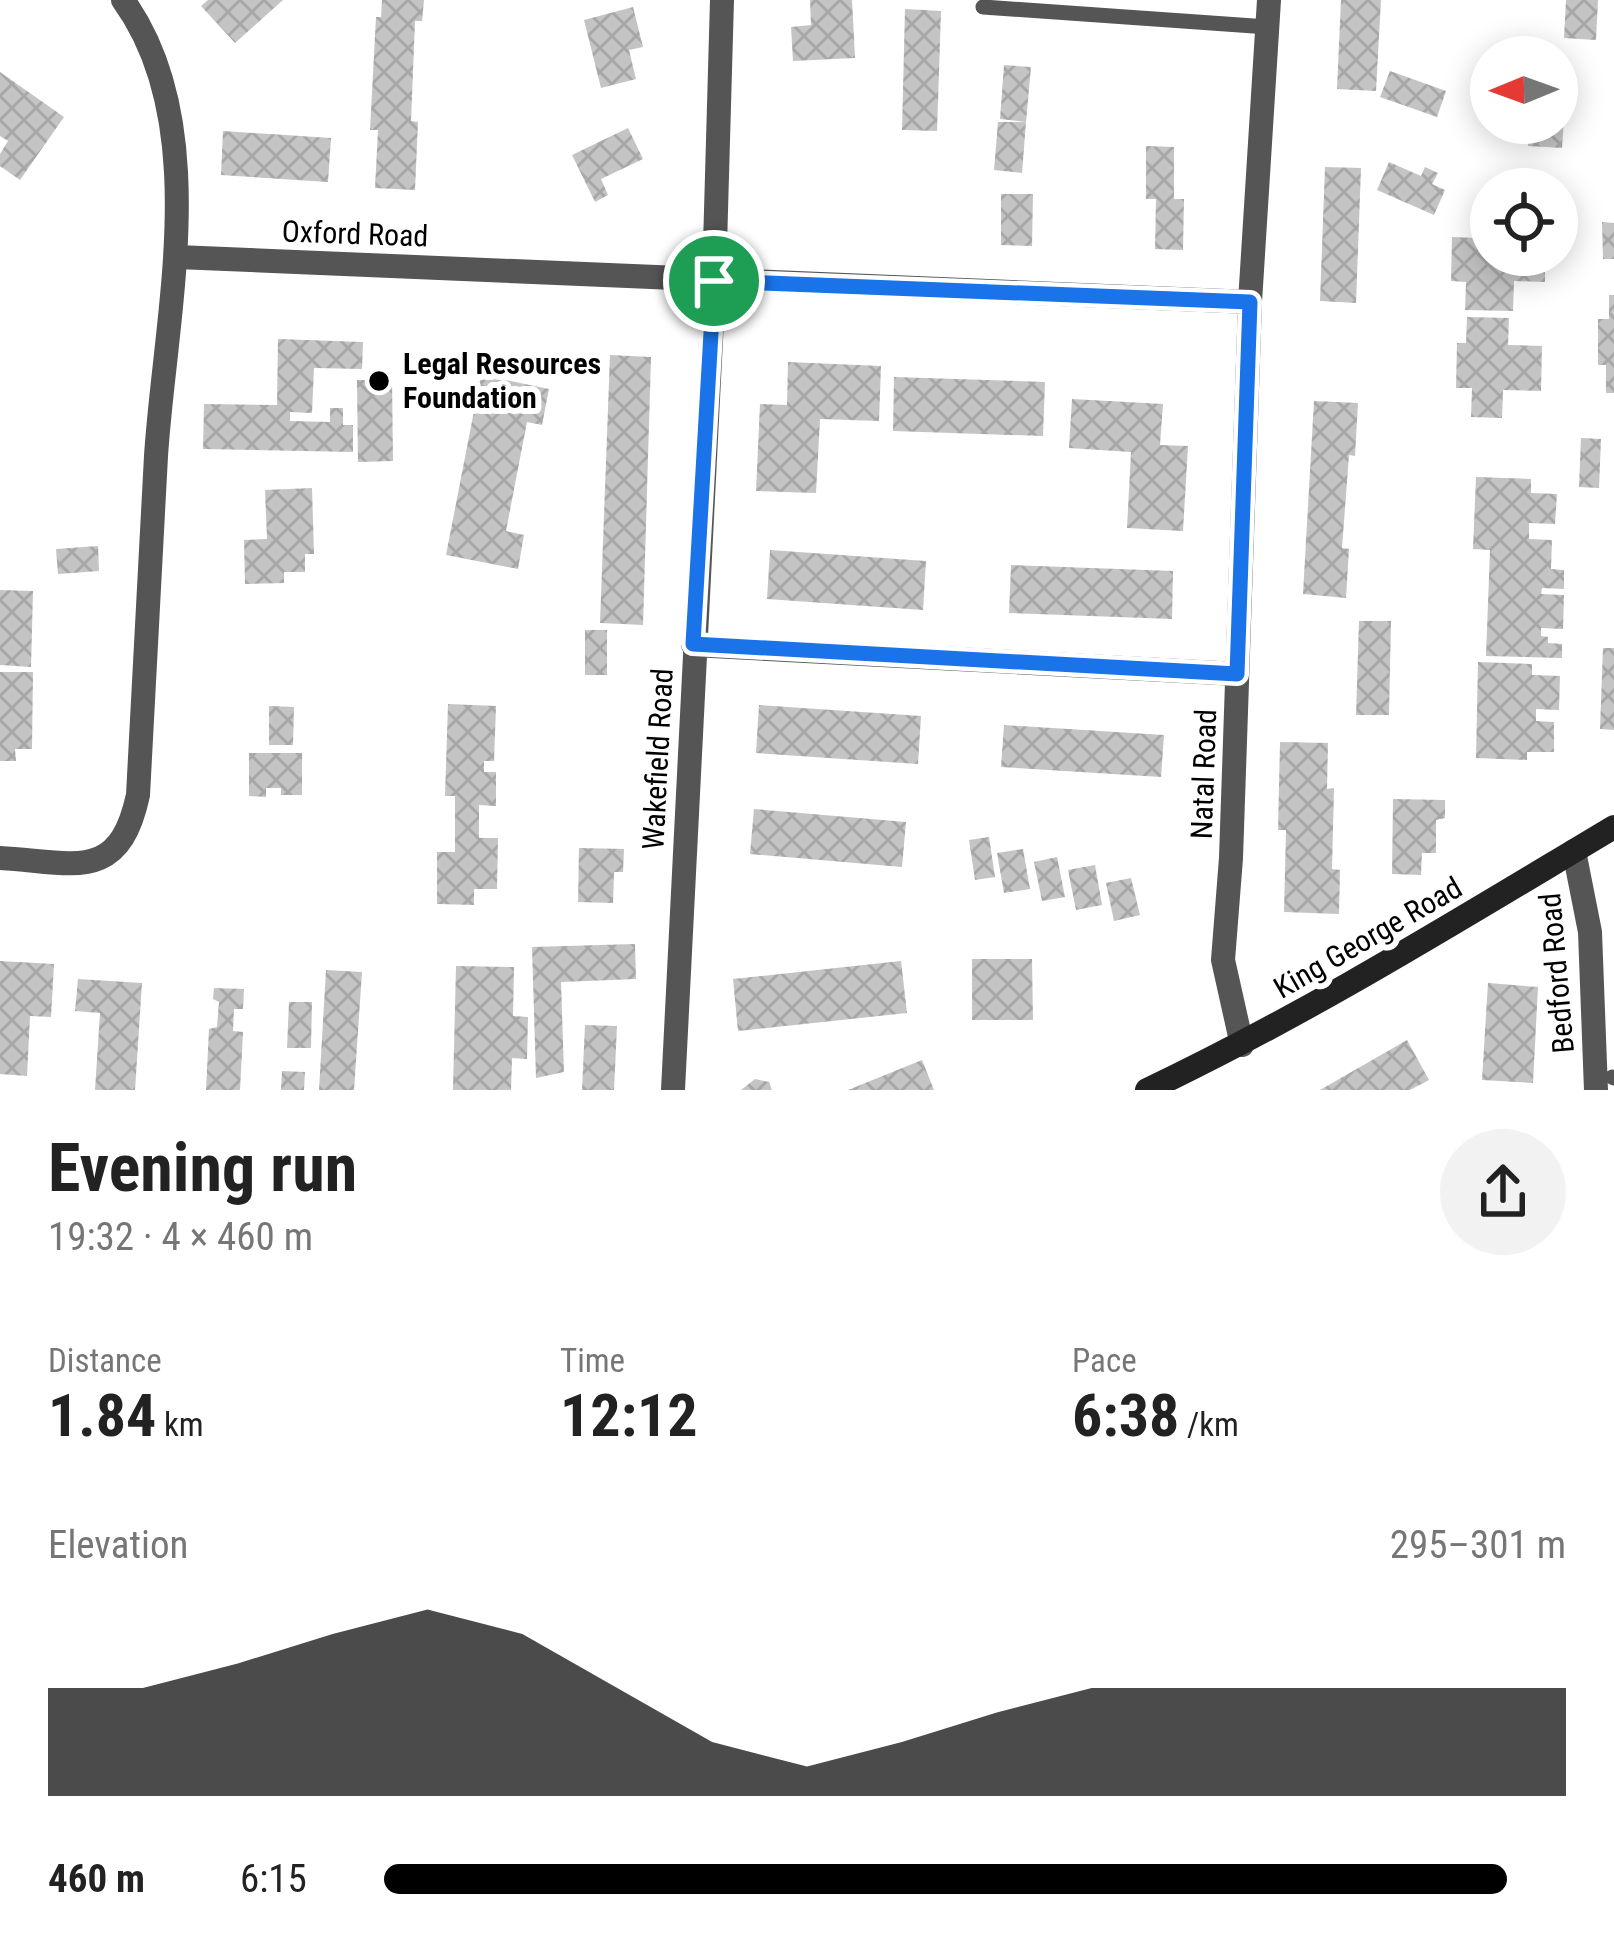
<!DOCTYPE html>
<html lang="en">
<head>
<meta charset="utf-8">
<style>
  :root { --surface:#fff; --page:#f2f2f2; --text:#222; --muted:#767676; --accent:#000 }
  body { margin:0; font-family:"Roboto Condensed",sans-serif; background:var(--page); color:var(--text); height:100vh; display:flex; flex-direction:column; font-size:45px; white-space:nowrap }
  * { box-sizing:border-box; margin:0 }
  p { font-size:39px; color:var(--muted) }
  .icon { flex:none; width:66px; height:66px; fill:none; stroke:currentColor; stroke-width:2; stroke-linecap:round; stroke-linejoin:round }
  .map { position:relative; height:1090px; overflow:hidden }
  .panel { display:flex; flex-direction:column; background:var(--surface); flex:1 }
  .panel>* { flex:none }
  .needle { width:78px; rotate:269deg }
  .buttons { position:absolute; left:1470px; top:36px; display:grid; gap:24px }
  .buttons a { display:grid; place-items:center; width:108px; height:108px; border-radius:50%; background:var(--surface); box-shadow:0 6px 30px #0003; font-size:60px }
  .pin { position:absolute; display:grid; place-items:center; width:102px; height:102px; color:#fff; margin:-51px; border:6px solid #fff; border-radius:50%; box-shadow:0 3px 12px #0007 }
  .round { display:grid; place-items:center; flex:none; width:126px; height:126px; border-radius:63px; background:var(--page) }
  .headline { display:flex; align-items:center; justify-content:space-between; height:204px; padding:0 48px }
  h1 { font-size:66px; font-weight:700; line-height:90px }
  .stats { display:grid; grid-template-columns:repeat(3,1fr); gap:18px; height:204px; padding:12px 48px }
  .stats div { display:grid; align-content:center }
  .stats b { font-size:60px; font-weight:700 }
  .stats small { font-size:33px; font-weight:400 }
  .stats p { font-size:33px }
  .chart { height:336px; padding:24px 48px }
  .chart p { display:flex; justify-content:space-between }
  .chart svg { width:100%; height:216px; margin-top:12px; fill:var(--accent); opacity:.7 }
  ul { padding:0 48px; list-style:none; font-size:39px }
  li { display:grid; grid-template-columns:192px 144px 1fr; align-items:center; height:90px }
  li i { height:30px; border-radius:15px; background:var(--accent) }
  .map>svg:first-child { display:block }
  .building { fill:url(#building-cross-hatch) }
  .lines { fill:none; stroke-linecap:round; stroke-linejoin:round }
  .service { stroke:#555; stroke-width:15 }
  .minor { stroke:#555; stroke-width:24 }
  .secondary { stroke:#222; stroke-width:24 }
  .route-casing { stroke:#fff; stroke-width:24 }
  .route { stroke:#1a73e8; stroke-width:15 }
  .poi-dot { fill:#000; stroke:#fff; stroke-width:4.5 }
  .labels { text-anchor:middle; stroke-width:12; stroke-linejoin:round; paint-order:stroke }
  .street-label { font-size:30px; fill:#000; stroke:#fff }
  .poi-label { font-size:30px; font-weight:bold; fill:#000; stroke:#fff; text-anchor:start }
</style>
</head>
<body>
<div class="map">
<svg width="1614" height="1090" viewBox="0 0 1614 1090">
  <defs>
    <pattern id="building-cross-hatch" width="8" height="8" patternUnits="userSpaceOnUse" patternTransform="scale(3)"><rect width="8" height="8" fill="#c4c4c4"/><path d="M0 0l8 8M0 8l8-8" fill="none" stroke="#a7a7a7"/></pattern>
  </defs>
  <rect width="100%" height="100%" fill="#fff"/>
  <g class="building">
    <polygon points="208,0 283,0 235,43 201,6"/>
    <polygon points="382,0 424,0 422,21 415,21 411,121 418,122 415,190 375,188 378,130 370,130 376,17 381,17"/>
    <polygon points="810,0 852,0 855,58 793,61 791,27 811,25"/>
    <polygon points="1341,0 1381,0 1376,91 1337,89"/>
    <polygon points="1566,0 1598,0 1596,40 1564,38"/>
    <polygon points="633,7 643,47 629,50 636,79 601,88 584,20"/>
    <polygon points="905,9 941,11 937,131 902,130"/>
    <polygon points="1004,65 1031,67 1026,122 1000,119"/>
    <polygon points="1390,71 1446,91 1437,117 1380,97"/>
    <polygon points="0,72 64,117 20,180 0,166 0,154 8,141 0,136"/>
    <polygon points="1557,106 1565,106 1562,148 1528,146 1529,123 1557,123"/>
    <polygon points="998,122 1026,122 1022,173 994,170"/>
    <polygon points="628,128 643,159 601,179 608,195 595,202 572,155"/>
    <polygon points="223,131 331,138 328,182 221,175"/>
    <polygon points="1146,146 1174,147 1174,199 1184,199 1183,250 1155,249 1156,199 1146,199"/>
    <polygon points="1389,162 1421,176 1425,167 1438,173 1432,184 1445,190 1434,215 1377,190"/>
    <polygon points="1325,167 1361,168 1356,303 1320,301"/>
    <polygon points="1001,194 1033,194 1032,246 1001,245"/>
    <polygon points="1477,209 1491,210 1491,255 1545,255 1545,282 1514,281 1513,311 1465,310 1466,282 1451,281 1452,237 1476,238"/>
    <polygon points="1602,222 1614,223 1614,259 1603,259"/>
    <polygon points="1609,295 1614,295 1614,393 1606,393 1606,365 1598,365 1598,319 1609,319"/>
    <polygon points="1467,317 1509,318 1508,345 1542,346 1541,391 1503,390 1502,418 1471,417 1472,388 1456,388 1457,343 1466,343"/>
    <polygon points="278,339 363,342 362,369 314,368 312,413 290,412 290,421 330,422 330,408 343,408 343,425 353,425 353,452 203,449 204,404 277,405"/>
    <polygon points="610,355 651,357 643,625 600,623"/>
    <polygon points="788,362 881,366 879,421 820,419 816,493 756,491 760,404 787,405"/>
    <polygon points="481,375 549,389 542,425 527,422 506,531 524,535 518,569 446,555"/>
    <polygon points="894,377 1045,382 1043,436 893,431"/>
    <polygon points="357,380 392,380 393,461 358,462"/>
    <polygon points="1072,399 1163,404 1160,445 1188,446 1183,531 1127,528 1131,452 1069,448"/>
    <polygon points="1314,401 1358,403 1355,456 1349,455 1342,548 1349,549 1346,598 1303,594"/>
    <polygon points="1581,438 1601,439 1599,488 1579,487"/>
    <polygon points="1476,477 1531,479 1531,493 1557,494 1555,524 1529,523 1529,539 1552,540 1551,569 1564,570 1564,589 1542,588 1541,594 1564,595 1563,629 1541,628 1541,636 1548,637 1548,643 1562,644 1562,658 1486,656 1490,550 1473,549"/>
    <polygon points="312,488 314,554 305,554 305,572 284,572 284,583 245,584 244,540 267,539 265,490"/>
    <polygon points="98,546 99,571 58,574 56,549"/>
    <polygon points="770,550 926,561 923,610 767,599"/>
    <polygon points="1011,565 1173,571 1172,619 1009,613"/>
    <polygon points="0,590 33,591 31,667 0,665"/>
    <polygon points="1359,621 1391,621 1389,715 1356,715"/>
    <rect x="585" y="630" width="22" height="45"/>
    <polygon points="1603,648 1614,648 1614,730 1600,729"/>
    <polygon points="1478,662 1532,664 1532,675 1560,676 1559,710 1536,709 1536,721 1554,722 1554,752 1527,752 1527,760 1476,758"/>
    <polygon points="0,672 33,672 32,749 15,749 16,761 0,761"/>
    <polygon points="448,704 496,706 494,761 484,761 484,772 496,772 496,806 479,805 479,838 498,838 497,889 474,889 474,905 437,904 437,852 455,852 455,796 445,796"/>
    <polygon points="759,705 921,716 918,764 756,753"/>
    <polygon points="269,706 294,707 293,745 269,745"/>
    <polygon points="1004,725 1164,735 1161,777 1001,767"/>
    <polygon points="1280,742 1328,743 1327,789 1334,788 1332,869 1340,870 1339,914 1284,912 1286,830 1278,830"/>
    <polygon points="249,753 302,753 302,795 281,795 281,788 266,788 266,797 249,796"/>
    <polygon points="1393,799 1445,800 1445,818 1436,820 1436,853 1422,853 1421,875 1392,874"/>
    <polygon points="754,809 906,822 902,867 750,854"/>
    <polygon points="989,837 995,877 975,880 969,840"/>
    <polygon points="579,848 624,849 623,872 614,872 613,903 578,902"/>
    <polygon points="1023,849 1030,889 1004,893 997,853"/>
    <polygon points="1057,857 1065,897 1042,901 1034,862"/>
    <polygon points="1095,865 1102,905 1076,910 1068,870"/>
    <polygon points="1131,878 1140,915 1114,921 1106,883"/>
    <polygon points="635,944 636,979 561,982 564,1072 536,1078 532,947"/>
    <polygon points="972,959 1032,959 1033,1020 972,1020"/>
    <polygon points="0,961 54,964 51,1017 30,1016 27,1076 0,1074"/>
    <polygon points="901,961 907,1013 738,1031 733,979"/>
    <polygon points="456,966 514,967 513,1016 528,1017 527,1059 512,1058 511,1090 453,1090"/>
    <polygon points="326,970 362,972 354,1090 319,1090"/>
    <polygon points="78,979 142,983 135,1090 95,1090 100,1013 75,1011"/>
    <polygon points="1488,983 1538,987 1533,1083 1482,1080"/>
    <polygon points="214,988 244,989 243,1009 234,1009 233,1031 243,1032 240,1090 206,1090 209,1029 217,1027 219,1002 213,999"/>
    <polygon points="289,1002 312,1002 311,1048 287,1048"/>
    <polygon points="585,1025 617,1026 614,1090 582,1090"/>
    <polygon points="1407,1040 1429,1080 1410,1090 1320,1090"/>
    <polygon points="922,1060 934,1090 848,1090"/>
    <polygon points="282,1071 305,1072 304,1090 281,1090"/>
    <polygon points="755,1079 769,1082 772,1090 741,1090"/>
  </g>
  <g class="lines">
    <g class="service">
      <polyline points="983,7 1268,27"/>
      <polyline points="1612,1077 1614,1078"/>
    </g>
    <g class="minor">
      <polyline points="177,257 1250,302"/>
      <polyline points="693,645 1237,674"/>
      <polyline points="1574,851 1590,932 1596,1090"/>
      <path d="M 0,858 C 73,862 119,884 138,795 C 143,682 149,569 156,456 C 165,315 213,124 123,0"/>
      <polyline points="1242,1045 1223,960 1231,858 1250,302 1269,0"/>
      <polyline points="673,1090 714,281 722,0"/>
    </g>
    <path class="secondary" d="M 1147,1090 C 1309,1013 1460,919 1614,827"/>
  </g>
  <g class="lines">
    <defs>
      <polygon id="route" points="714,281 1250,302 1237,674 693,644"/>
    </defs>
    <use href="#route" class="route-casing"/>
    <use href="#route" class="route"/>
  </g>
  <circle class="poi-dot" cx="379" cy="381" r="12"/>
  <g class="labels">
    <g class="street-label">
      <text transform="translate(355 234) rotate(2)" y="10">Oxford Road</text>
      <text transform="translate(658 759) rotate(-87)" y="10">Wakefield Road</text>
      <text transform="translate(1204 774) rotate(-88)" y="10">Natal Road</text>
      <text transform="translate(1368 938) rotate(-30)" y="10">King George Road</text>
      <text transform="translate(1557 973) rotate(-95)" y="10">Bedford Road</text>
    </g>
    <g class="poi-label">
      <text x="403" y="374">Legal Resources<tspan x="403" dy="34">Foundation</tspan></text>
    </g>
  </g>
</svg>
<div class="buttons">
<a><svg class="needle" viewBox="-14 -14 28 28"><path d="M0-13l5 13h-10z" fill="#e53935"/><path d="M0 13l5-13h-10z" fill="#767676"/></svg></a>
<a><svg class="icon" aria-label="locate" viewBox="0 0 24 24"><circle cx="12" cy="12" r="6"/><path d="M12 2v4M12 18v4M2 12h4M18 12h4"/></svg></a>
</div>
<div class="pin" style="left:714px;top:281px;background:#1e9e55"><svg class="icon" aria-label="arrive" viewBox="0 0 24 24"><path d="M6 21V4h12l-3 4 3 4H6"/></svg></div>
</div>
<section class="panel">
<div class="headline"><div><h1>Evening run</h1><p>19:32 · 4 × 460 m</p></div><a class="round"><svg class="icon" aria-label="share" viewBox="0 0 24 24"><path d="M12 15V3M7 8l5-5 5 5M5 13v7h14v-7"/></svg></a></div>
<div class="stats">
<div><p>Distance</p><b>1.84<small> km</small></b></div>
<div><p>Time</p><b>12:12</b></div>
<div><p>Pace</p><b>6:38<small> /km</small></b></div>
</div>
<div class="chart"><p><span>Elevation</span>295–301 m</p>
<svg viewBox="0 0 160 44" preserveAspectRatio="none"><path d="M0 44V22L10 22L20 17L30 11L40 6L50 11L60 22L70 33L80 38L90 33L100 27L110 22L120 22L130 22L140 22L150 22L160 22V44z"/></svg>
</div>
<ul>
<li><b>460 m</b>6:15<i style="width:95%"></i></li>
</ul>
</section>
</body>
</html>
